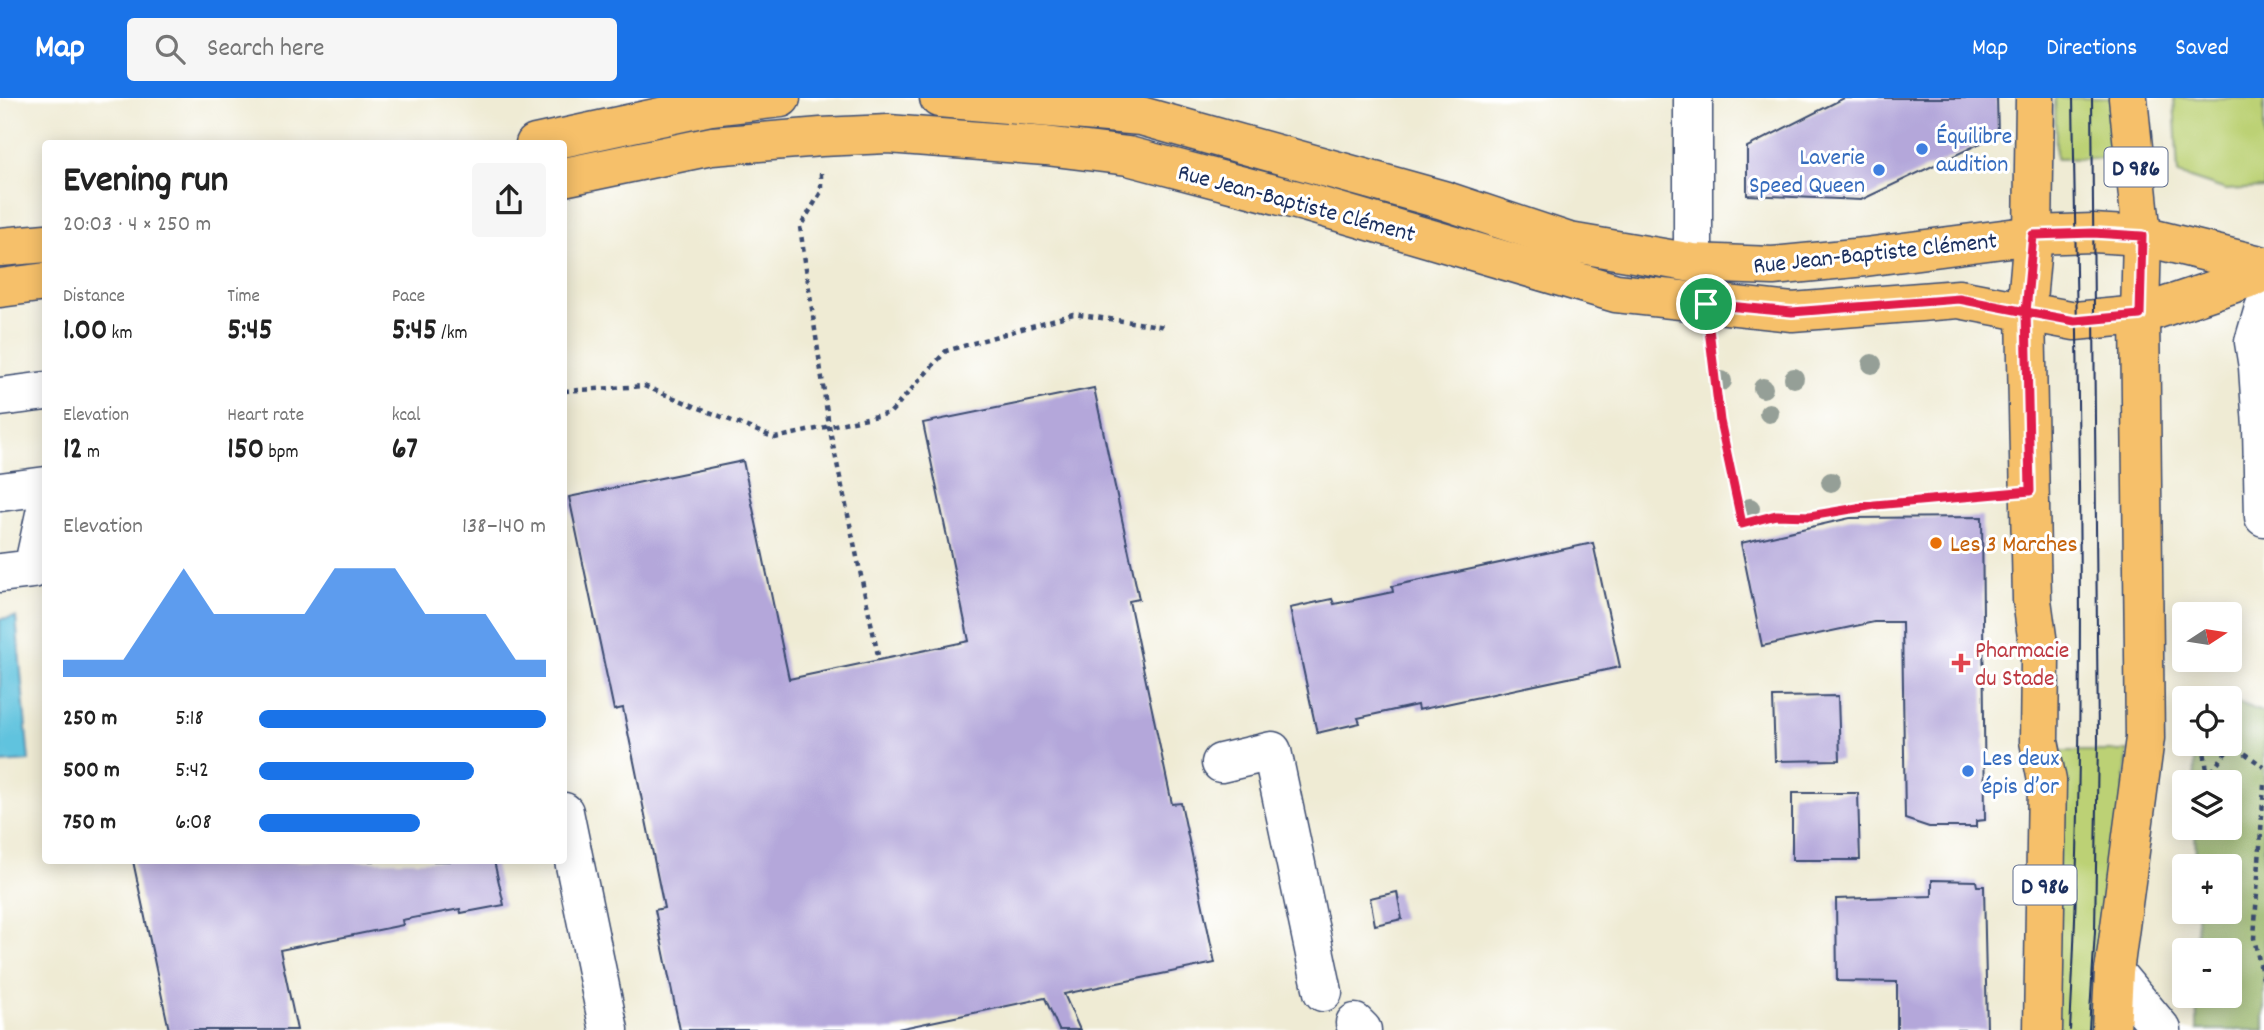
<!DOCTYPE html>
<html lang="en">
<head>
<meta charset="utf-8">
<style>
  :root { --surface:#fff; --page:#f6f6f6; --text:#222; --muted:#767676; --accent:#1a73e8 }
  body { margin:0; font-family:Dekko,sans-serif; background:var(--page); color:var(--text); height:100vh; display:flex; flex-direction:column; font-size:26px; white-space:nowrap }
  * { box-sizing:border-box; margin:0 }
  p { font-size:23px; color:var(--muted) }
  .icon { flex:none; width:38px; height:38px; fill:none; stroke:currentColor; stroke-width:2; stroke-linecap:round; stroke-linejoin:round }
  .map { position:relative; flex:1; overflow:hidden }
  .panel { position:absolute; left:42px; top:42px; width:525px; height:724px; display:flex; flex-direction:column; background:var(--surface); border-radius:7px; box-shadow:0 4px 18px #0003 }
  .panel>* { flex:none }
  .needle { width:46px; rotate:78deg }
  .buttons { position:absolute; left:2172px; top:504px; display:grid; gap:14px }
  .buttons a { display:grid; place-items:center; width:70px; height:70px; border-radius:7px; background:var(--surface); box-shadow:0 4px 18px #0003; font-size:35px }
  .pin { position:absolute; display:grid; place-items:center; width:60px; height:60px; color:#fff; margin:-30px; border:4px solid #fff; border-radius:50%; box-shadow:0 2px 7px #0007 }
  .round { display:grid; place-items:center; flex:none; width:74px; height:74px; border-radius:7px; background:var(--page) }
  .headline { display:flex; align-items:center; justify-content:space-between; height:119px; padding:0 21px }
  h1 { font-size:38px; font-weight:800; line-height:52px }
  .stats { display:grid; grid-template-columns:repeat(3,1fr); gap:10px; height:119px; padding:7px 21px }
  .stats div { display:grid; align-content:center }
  .stats b { font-size:30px; font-weight:800 }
  .stats small { font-size:19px; font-weight:400 }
  .stats p { font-size:19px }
  .chart { height:196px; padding:14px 21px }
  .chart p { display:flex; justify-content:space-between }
  .chart svg { width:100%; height:126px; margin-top:7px; fill:var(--accent); opacity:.7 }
  ul { padding:0 21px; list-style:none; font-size:23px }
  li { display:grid; grid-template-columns:112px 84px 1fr; align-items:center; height:52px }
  li i { height:18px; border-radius:9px; background:var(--accent) }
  header { display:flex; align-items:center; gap:42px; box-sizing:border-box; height:98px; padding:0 35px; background:var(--accent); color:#fff }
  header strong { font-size:33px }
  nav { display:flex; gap:38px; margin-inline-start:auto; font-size:24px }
  .search { width:490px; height:63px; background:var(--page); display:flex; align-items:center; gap:18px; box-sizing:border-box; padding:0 24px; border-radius:7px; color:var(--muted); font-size:26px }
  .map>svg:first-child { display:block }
  .green { fill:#bcd175; stroke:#6c806a; stroke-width:2 }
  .forest { fill:#95b366; stroke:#587162; stroke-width:2 }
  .water { fill:#60c3de; stroke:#3e799e; stroke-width:2 }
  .building { fill:#b4a7da }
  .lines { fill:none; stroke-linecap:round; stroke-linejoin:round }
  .minor-casing { stroke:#3b4b70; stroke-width:41 }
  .major-casing { stroke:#3b4b70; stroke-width:41 }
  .path { stroke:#3b4b70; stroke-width:4.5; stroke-dasharray:5 5; stroke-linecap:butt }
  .minor { stroke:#fff; stroke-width:38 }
  .major { stroke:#f6c06b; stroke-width:38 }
  .tram { stroke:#1b2f5e; stroke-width:2 }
  .tree { fill:#959f97 }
  .route-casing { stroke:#fff; stroke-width:14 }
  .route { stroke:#e11d48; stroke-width:9 }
  .shop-dot { fill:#3f7fe0; stroke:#fff; stroke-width:2.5 }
  .food-dot { fill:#e8710a; stroke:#fff; stroke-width:2.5 }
  .health-dot { fill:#e0444e; stroke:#fff; stroke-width:2.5 }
  .labels { text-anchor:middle; stroke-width:6; stroke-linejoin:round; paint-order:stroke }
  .shield { fill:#fff; stroke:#5f6d8e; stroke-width:2 }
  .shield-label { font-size:23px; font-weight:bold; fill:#1b2f5e }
  .shop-label { font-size:24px; fill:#366cbe; stroke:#fff; text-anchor:start }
  .street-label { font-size:24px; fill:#1b2f5e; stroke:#fff }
  .food-label { font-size:24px; fill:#c56008; stroke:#fff; text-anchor:start }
  .health-label { font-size:24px; fill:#be3a42; stroke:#fff; text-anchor:start }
</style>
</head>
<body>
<header>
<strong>Map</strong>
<div class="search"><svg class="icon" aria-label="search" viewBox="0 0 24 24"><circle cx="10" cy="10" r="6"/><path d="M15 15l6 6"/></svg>Search here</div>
<nav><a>Map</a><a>Directions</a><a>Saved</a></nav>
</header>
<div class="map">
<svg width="2264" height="932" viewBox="0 0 2264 932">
  <rect width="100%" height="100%" fill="#fff"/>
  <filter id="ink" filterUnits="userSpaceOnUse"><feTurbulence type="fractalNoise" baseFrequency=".0143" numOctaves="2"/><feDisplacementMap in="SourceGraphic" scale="14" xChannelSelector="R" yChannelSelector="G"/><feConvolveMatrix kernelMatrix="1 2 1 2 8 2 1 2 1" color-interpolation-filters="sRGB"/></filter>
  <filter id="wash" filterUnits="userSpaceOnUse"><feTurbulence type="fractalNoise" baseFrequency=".00686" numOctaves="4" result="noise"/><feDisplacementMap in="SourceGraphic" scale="28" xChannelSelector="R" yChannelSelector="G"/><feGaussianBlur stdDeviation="1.57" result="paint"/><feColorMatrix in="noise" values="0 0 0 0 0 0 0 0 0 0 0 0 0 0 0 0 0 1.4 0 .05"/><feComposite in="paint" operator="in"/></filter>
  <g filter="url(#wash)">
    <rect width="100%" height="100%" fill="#efebd4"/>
    <g class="green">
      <polygon points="2055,0 2112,0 2119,60 2056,61"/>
      <polygon points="2174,0 2264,0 2264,90 2226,92 2178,76"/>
      <polygon points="2047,653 2128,653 2100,932 2052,932"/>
    </g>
    <polygon class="forest" points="2230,601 2264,615 2264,932 2197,932 2197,898 2230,898 2230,852 2197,852 2196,814 2230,814 2230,768 2196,768 2195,730 2230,730 2230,684 2195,684 2194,646 2230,646"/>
    <polygon class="water" points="16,519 29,663 0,665 0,521"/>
    <g id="blocks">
      <g class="building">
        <polygon points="1844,0 1997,0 1998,37 1861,102 1747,97 1747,49"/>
        <polygon points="1094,290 1139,501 1129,503 1172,706 1181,705 1215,865 1064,896 1080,932 1059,932 1045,900 893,932 680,932 655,812 664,810 623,610 614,612 569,399 743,363 789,581 969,543 923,325"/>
        <polygon points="1982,419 1985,722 1976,723 1976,729 1929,729 1905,721 1902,524 1874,524 1762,548 1741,445 1850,420"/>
        <polygon points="1593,445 1620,569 1418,612 1417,607 1358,620 1360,625 1317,635 1290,510 1332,501 1334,506 1393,494 1392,488"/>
        <polygon points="1838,598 1840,662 1775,663 1773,599"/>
        <polygon points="1792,695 1858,695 1860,762 1792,762"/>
        <polygon points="133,763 494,763 504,807 461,815 460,811 402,822 403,827 280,852 297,932 169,932"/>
        <polygon points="1932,782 1976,783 1977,788 1984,788 1987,932 1897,932 1897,884 1837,883 1836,801 1932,798"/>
        <polygon points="1397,794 1402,821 1375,827 1370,800"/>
      </g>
    </g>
  </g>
  <g filter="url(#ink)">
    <use href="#blocks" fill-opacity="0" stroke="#3b4b70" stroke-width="2"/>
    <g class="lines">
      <defs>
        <g id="minor">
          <polyline points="1693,165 1693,0"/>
          <polyline points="2264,210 2254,244 2258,269 2262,329 2264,419"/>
          <polyline points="0,299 46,293"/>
          <polyline points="0,394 46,388"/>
          <polyline points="0,475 33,471 46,411"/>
          <polyline points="1221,665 1272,653 1323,894"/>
          <polyline points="564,714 609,932"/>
          <polyline points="2114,874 2162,932"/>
          <polyline points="1355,925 1362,932"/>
        </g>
        <g id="major">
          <polyline points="939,0 1141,18 1443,102 1569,144 1693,165 1773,168 1865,159 2033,137 2093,135 2142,138 2264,168"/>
          <polyline points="2035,0 2033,137 2026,214 2032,502 2040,561 2039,643 2047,683 2043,932"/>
          <polyline points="535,46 711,8 781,0"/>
          <polyline points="564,79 712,48 821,39 888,36 1046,48 1128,58 1308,105 1616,195 1792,214 1959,201 2075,223 2140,217 2264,175"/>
          <polyline points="0,149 46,145"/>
          <polyline points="0,190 46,184"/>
          <polyline points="2111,932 2114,874 2145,640 2140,217 2142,138 2128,0"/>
        </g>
      </defs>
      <use href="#minor" class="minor-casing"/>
      <use href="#major" class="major-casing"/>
      <g class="path">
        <polyline points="821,75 821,94 800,129 829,328 879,562"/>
        <polyline points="1711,245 1720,323 1742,426 1776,417 1810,418 1875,407 1991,397"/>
        <polyline points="564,293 644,288 775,340 890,315 946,253 1073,216 1167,229"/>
        <polyline points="2203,646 2208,679 2232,646 2264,669"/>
        <polyline points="2264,687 2254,840 2264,885"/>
      </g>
      <use href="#minor" class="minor"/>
      <use href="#major" class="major"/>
      <g class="tram">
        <path d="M 2070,932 C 2087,622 2078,310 2073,0"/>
        <polyline points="2089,932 2095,833 2098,642 2092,0"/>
      </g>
    </g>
    <g class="tree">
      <circle cx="1872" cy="266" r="10"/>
      <circle cx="1794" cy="280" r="10"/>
      <circle cx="1722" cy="283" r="10"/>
      <circle cx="1763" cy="290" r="10"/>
      <circle cx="1769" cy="315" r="10"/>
      <circle cx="1831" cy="384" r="10"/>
      <circle cx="1750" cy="410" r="10"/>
    </g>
  </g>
  <g class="lines" filter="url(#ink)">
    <defs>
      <polyline id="route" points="1706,206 1792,214 1959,201 2026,214 2033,137 2093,135 2142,138 2140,217 2075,223 2026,214 2030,393 1875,407 1810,418 1776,417 1742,426 1720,323 1706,206"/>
    </defs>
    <use href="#route" class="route-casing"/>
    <use href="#route" class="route"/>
  </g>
  <g class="shop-dot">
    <circle cx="1922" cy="51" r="7"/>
    <circle cx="1879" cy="72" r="7"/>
    <circle cx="1968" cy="673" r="7"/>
  </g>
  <circle class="food-dot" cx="1936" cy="445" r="7"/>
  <path class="health-dot" d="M1957.5 554.5h7v7h7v7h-7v7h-7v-7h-7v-7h7z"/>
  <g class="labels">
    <g class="shield">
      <rect x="2104.5" y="49.5" width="63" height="39" rx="5"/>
      <rect x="2013.5" y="767.5" width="63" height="39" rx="5"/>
    </g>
    <g class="shield-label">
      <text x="2136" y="77">D 986</text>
      <text x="2045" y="795">D 986</text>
    </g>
    <g class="shop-label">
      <text x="1936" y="45">Équilibre<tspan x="1936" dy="28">audition</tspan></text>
      <text x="1865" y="66" text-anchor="end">Laverie<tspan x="1865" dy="28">Speed Queen</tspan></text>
      <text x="1982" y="667">Les deux<tspan x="1982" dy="28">épis d’or</tspan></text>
    </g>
    <g class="street-label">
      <text transform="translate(1297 104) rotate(15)" y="8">Rue Jean-Baptiste Clément</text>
      <text transform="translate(1875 154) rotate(-6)" y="8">Rue Jean-Baptiste Clément</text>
    </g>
    <g class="food-label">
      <text x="1950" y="453">Les 3 Marches</text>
    </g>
    <g class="health-label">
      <text x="1975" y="559">Pharmacie<tspan x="1975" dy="28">du Stade</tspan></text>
    </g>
  </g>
</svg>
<div class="buttons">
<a><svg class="needle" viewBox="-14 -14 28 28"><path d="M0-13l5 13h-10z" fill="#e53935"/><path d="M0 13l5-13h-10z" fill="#767676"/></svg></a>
<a><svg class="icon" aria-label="locate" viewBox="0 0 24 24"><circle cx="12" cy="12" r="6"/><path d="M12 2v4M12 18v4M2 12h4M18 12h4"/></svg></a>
<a><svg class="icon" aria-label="layers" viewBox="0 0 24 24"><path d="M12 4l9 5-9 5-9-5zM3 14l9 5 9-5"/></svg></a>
<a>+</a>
<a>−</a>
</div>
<div class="pin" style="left:1706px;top:206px;background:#1e9e55"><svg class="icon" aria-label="arrive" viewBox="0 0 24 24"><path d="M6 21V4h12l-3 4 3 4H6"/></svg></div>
<section class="panel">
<div class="headline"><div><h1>Evening run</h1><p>20:03 · 4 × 250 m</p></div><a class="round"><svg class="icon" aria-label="share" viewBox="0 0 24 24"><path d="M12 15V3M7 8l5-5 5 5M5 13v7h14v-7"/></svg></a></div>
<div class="stats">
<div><p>Distance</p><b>1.00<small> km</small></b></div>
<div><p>Time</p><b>5:45</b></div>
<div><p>Pace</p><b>5:45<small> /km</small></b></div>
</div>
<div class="stats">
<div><p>Elevation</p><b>12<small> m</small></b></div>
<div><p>Heart rate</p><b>150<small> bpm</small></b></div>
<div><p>kcal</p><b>67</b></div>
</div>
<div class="chart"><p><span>Elevation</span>138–140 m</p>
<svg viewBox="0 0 160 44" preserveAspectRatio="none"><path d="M0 44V38L10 38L20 38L30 22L40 6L50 22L60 22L70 22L80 22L90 6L100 6L110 6L120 22L130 22L140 22L150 38L160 38V44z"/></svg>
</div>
<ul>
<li><b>250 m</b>5:18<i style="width:100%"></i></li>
<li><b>500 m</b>5:42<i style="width:75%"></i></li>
<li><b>750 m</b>6:08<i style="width:56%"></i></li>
</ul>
</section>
</div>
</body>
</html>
